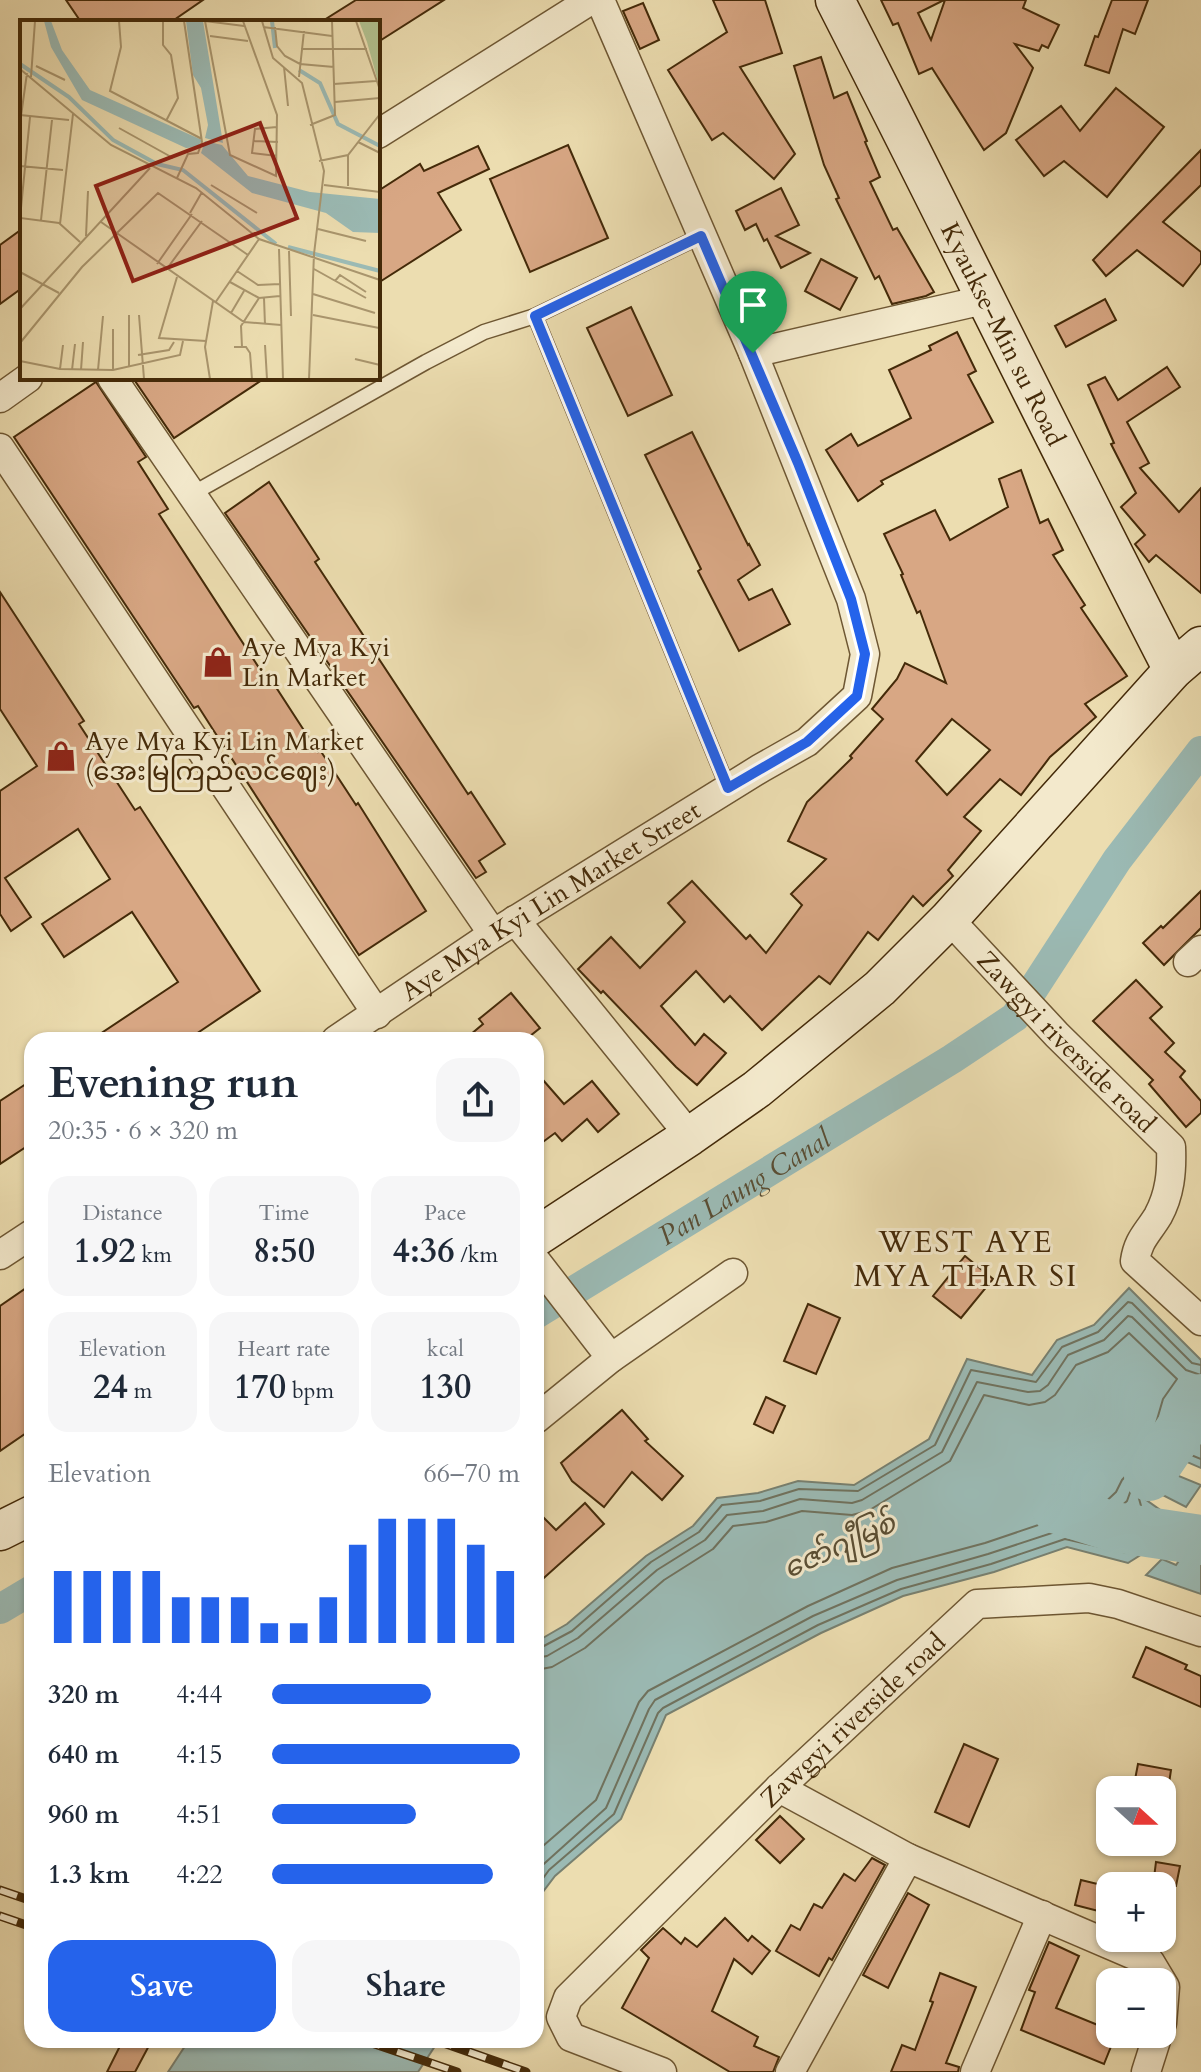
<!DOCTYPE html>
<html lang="en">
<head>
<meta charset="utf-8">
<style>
  :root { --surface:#fff; --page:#f6f6f7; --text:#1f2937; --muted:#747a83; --accent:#2563eb }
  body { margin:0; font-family:Cardo,"Noto Sans Myanmar",serif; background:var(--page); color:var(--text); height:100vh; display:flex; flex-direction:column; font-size:30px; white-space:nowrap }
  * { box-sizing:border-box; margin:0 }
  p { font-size:26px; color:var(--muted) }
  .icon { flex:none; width:44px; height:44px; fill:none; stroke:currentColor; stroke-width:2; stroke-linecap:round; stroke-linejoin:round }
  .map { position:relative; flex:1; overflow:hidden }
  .side { position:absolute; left:24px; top:1032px; width:520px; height:1016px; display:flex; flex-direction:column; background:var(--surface); border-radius:24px; box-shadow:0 2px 6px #0004 }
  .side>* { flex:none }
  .needle { width:52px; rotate:111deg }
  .controls { position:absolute; left:1096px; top:1776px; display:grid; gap:16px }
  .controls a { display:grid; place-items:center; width:80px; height:80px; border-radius:16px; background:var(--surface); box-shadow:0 2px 6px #0004; font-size:40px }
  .pin { position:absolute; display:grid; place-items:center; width:68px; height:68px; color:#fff; margin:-82px -34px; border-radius:50% 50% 50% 0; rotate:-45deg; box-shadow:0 0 8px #0007 }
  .pin .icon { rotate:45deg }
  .round { display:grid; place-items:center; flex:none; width:84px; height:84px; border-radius:24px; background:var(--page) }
  .head { display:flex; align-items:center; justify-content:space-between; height:136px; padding:0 24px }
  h1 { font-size:44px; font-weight:600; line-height:60px }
  .figures { display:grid; grid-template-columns:repeat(3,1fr); gap:12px; height:136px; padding:8px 24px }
  .figures div { display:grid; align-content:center; border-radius:20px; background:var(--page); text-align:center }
  .figures b { font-size:34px; font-weight:600 }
  .figures small { font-size:22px; font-weight:400 }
  .figures p { font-size:22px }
  .chart { height:224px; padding:16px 24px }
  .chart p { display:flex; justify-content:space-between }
  .chart svg { width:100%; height:144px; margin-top:8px; stroke:var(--accent); stroke-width:6 }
  .primary-button { display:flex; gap:16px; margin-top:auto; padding:16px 24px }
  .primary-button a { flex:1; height:92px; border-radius:24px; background:var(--accent); color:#fff; font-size:32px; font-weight:600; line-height:92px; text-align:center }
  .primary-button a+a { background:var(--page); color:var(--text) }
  ul { padding:0 24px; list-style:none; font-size:26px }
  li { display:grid; grid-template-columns:128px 96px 1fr; align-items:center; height:60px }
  li i { height:20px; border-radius:10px; background:var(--accent) }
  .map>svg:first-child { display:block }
  .water { fill:#9bbab4; stroke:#788070; stroke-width:2 }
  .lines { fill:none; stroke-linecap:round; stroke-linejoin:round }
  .shore { stroke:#70725e; stroke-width:2 }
  .canal { stroke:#9bbab4; stroke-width:30 }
  .river { stroke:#9bbab4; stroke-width:50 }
  .building { fill:#d8a784; stroke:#442a09; stroke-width:2; fill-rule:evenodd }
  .lane-casing { stroke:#6e5733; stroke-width:17 }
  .street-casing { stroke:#6e5733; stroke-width:31 }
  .secondary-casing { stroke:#442a09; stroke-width:41 }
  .lane { stroke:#f3e9cc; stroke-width:14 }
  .street { stroke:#f3e9cc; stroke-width:28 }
  .secondary { stroke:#f3e9cc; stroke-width:38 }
  .rail-casing { stroke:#442a09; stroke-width:9 }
  .rail { stroke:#f3e9cc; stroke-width:6; stroke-dasharray:18; stroke-linecap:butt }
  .route-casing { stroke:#fff; stroke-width:16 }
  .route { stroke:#2563eb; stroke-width:10 }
  .labels { text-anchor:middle; stroke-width:6; stroke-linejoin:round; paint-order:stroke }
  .street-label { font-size:26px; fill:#442a09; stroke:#f3e9cc }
  .poi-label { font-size:26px; fill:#442a09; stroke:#f3e9cc; text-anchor:start }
  .water-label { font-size:28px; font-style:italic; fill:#5a4e34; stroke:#f3e9cc }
  .quarter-label { font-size:30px; letter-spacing:2px; fill:#442a09; stroke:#f3e9cc }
  .inset-river { fill:none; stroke:#9bbab4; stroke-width:4 }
  .inset-road { fill:none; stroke:#a9956d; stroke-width:2 }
  .view { fill:#8f2418; fill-opacity:0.15; stroke:#8f2418; stroke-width:4 }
  .inset-edge { fill:none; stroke:#442a09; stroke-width:4 }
</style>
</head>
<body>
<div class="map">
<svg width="1201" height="2072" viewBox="0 0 1201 2072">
  <rect width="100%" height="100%" fill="#ecddb0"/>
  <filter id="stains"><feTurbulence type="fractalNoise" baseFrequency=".0025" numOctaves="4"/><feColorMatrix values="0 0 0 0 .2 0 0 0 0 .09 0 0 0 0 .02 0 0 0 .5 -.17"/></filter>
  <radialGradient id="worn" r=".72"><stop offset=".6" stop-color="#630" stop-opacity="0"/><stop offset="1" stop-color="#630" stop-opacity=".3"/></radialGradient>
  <g class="water">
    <polygon points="1129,1288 1201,1360 1201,1413 1191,1409 1184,1428 1201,1436 1201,1468 1171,1455 1164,1470 1201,1485 1186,1507 1153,1490 1145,1499 1177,1522 1161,1538 1130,1519 1118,1532 1150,1549 1128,1563 1067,1547 994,1572 903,1596 821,1633 666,1715 621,1819 555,1876 536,1901 536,1642 567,1624 646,1556 693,1526 717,1498 758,1493 798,1481 854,1485 929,1439 967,1359 1032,1375 1057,1340 1094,1325"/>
    <polygon points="1194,1530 1201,1534 1201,1594 1146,1575 1162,1559 1176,1565 1185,1552 1176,1547"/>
    <polygon points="189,2040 439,2040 418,2072 168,2072"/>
  </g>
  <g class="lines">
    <g class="shore">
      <polyline points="536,1648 542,1647 572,1631 651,1562 699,1532 722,1505 760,1501 799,1489 858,1491 935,1445 971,1370 1036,1382 1062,1347 1098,1332 1128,1302 1132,1303 1192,1363 1201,1365"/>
      <polyline points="536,1658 547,1656 578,1638 657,1570 705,1540 727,1515 763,1511 800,1499 852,1503 862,1500 942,1452 977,1382 1028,1392 1040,1391 1048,1385 1068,1355 1104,1340 1128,1316 1132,1317 1186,1370 1201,1375"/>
      <polyline points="536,1670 552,1667 585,1648 664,1580 713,1549 733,1526 766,1522 802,1511 852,1515 868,1511 950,1461 984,1395 1029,1405 1045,1402 1055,1395 1076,1365 1108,1352 1129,1333 1177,1379 1163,1399 1154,1430 1143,1443 1135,1466 1122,1480 1116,1492 1097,1510 1090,1521 1059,1518 985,1543 892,1568 808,1606 648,1691 639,1702 596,1800 536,1852"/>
      <path d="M 536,1871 L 606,1808 L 649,1709 L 655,1700 L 813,1616 L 897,1580 L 988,1554 L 1064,1529 L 1099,1535 L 1105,1520 L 1127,1501 L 1132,1487 L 1146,1472 L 1155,1447 L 1167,1437 C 1166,1420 1171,1400 1187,1392 L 1201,1394"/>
      <polyline points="536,1888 549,1870 614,1814 658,1713 663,1708 818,1625 901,1589 991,1564 1065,1539 1127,1553 1129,1547 1113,1538 1111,1528 1126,1512 1143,1513 1138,1495 1147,1484 1159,1480 1157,1468 1164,1451 1174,1448 1201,1459"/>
    </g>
    <g class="canal">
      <path id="s1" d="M 536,1314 L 952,1059 L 1015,1017 L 1117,860 L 1201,751"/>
      <polyline points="0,1609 32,1590"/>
    </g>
    <g class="river">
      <polyline points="1149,1476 1201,1399"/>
      <polyline points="1057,1509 1114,1527 1201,1540"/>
    </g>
  </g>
  <g class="building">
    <polygon points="66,0 203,0 171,22 81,22"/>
    <polygon points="356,0 444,0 378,42 378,22 321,22"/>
    <polygon points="713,0 765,0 782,53 740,67 795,154 774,179 723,133 712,140 668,70 727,32"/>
    <polygon points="881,0 944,0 918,13 931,40 945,0 1026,0 1023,8 1059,25 1048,48 1042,45 1039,51 1015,44 1033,68 1006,133 984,150 932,68 919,74 898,23 893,25"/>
    <polygon points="1112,0 1148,0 1135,34 1123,29 1109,73 1085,65 1095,36 1098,37"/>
    <polygon points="643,3 659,40 640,49 623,11"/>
    <polygon points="821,57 834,98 847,92 867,141 865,142 880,177 870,182 893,230 897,228 934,292 926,296 892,304 879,276 875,279 836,199 839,198 824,165 794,66"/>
    <polygon points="1116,88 1164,127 1107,197 1064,161 1044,176 1016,140 1061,106 1080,131"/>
    <polygon points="568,145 608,238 530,272 490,179"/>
    <polygon points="478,146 489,169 438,193 461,230 378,283 378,191 420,164 424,171"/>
    <polygon points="1201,150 1201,185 1163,222 1201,252 1201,263 1183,286 1137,250 1106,276 1093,260"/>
    <polygon points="781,188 799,225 776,236 810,253 781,268 767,239 764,241 756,224 745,230 736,211"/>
    <polygon points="22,229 22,288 0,304 0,245"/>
    <polygon points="821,259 857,278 840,310 805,291"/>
    <polygon points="1105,299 1116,320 1066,347 1055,326"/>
    <polygon points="631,307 672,395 628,416 587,328"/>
    <polygon points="957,332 976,371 968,375 993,422 881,481 883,484 858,501 826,450 851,434 858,446 911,418 889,370 931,350 929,346"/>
    <polygon points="1167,367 1180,387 1127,422 1149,463 1140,468 1179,512 1201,488 1201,593 1156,555 1149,562 1135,544 1145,535 1121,507 1136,493 1111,444 1114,443 1088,385 1105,377 1118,400"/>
    <polygon points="133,378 265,378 174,438"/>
    <polygon points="96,382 146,457 138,462 168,509 159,514 265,677 268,675 318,752 320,750 356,805 358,803 426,911 359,955 212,728 198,706 194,708 14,437"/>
    <polygon points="692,432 748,545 749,544 760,565 738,580 749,600 772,589 790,624 739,651 698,571 701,569 645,455"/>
    <path d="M 1021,470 L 1040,523 L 1048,519 L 1063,550 L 1053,555 L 1085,605 L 1081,608 L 1127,676 L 1085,704 L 1096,717 L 1050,757 L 1021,795 L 1000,779 L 964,817 L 981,831 L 948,870 L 953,876 L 923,906 L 913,896 L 878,940 L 868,932 L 830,984 L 819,976 L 762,1030 L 730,996 L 724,1002 L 696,971 L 661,1006 L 695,1045 L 704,1034 L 726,1053 L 697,1085 L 676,1067 L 603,991 L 601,993 L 578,969 L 611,937 L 640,968 L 685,922 L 668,903 L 692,881 L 746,939 L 750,935 L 766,953 L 802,905 L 791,894 L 826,859 L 788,841 L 807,802 L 852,758 L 850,756 L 883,719 L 872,709 L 897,679 L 905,663 L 946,683 L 920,611 L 917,613 L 901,575 L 903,574 L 884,534 L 935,510 L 950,540 L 1008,507 L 999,479 ZM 952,719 L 990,750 L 947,795 L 916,761 Z"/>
    <polygon points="269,482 319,559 315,562 468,794 471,792 505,844 479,861 486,872 476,878 225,513"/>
    <polygon points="0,592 84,721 79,724 135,810 140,807 260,991 187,1040 91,1040 178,982 132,912 64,957 42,924 110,879 78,829 5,878 31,917 11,931 0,914 0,791 37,766 0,709"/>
    <polygon points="1201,891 1201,928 1164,965 1143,943 1161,926 1163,928"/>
    <polygon points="1136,980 1162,1007 1150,1018 1174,1043 1165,1052 1185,1071 1180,1077 1201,1101 1201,1113 1186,1127 1149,1084 1153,1080 1093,1021"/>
    <polygon points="511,993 540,1028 525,1040 464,1040 483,1024 479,1019"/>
    <polygon points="536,1072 564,1104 592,1081 619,1114 598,1132 587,1119 562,1141 555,1133 536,1147"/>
    <polygon points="32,1080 32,1143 0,1164 0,1101"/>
    <polygon points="965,1256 993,1279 961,1318 933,1296"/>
    <polygon points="32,1284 32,1429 0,1451 0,1306"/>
    <polygon points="808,1304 840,1318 816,1374 784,1361"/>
    <polygon points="766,1397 785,1406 773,1433 754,1424"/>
    <polygon points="622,1410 648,1439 645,1441 683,1476 662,1500 632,1472 604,1507 572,1481 561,1463"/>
    <polygon points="585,1503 604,1524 536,1585 536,1510 556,1530"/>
    <polygon points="1146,1647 1187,1665 1185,1669 1201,1676 1201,1707 1133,1677"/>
    <polygon points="964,1744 998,1759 969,1827 935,1812"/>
    <polygon points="1138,1764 1171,1770 1168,1790 1133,1790"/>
    <polygon points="780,1816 804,1839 780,1863 756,1840"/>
    <polygon points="872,1858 885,1865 832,1960 829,1958 819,1976 776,1951 791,1925 800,1930 814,1904 822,1908 844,1874 855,1881"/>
    <polygon points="1156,1862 1180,1866 1176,1886 1153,1886"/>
    <polygon points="1081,1880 1110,1887 1110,1914 1075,1905"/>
    <polygon points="908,1893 929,1905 888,1988 863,1975"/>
    <polygon points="725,1918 748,1941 752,1936 770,1951 752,1974 734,1959 712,2011 758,2037 754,2046 779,2057 773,2072 730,2072 622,2008 649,1958 641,1950 663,1928 681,1944 685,1938 697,1947"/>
    <polygon points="1049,1942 1079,1956 1056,2008 1110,2030 1110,2034 1116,2034 1104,2064 1021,2030 1035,1992 1029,1990"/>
    <polygon points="940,1973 976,1987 946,2063 959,2067 958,2072 891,2072 902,2045 915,2050 933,2002 930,2001"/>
    <polygon points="123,2040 152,2040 135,2072 107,2072"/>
  </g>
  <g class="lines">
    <defs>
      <g id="lane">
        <polyline points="701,236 535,316 728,788"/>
        <polyline points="192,494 426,362 484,332 535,316"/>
      </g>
      <g id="street">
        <polyline points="378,134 591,0"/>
        <polyline points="753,353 988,299"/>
        <polyline points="112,378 493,934"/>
        <polyline points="0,398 28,378"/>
        <polyline points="0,448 377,1014"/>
        <path id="s2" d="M 949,919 L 1057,1035 L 1171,1147 C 1172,1172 1170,1194 1158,1216 C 1147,1234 1138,1240 1135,1261 L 1201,1321"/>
        <polyline points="515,920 690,1136"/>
        <polyline points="1188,962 1201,950"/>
        <path id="s3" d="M 336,1040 L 493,934 L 761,768 L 807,742 L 857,696 L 865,654 L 851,599 L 753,353 L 600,0"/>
        <polyline points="0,1255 32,1234"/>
        <polyline points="536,1261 611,1358"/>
        <polyline points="536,1419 611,1358 733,1273"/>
        <polyline points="779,1788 908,1858"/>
        <path id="s4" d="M 662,2072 L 571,2037 L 561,2017 L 568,1998 L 779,1788 L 977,1604 L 1089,1598 L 1118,1604 L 1201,1632"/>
        <polyline points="790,2072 908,1858 1150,1962 1165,1987 1162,2023"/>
        <polyline points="975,2072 1042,1915"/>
        <polyline points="1146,2072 1158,2034"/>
      </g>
      <g id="secondary">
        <path id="s5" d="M 835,0 C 949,223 1058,447 1173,670"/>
        <polyline points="536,1237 690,1136 757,1089 880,988 949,919 1173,670 1201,646"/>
        <polyline points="0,1531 32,1515"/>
      </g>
    </defs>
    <use href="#lane" class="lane-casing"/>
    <use href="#street" class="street-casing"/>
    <use href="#secondary" class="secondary-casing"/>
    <use href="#lane" class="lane"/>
    <use href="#street" class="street"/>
    <use href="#secondary" class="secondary"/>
    <defs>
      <g id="rail">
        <polyline points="0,1890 32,1901"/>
        <polyline points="0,1916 32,1927"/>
        <polyline points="363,2040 457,2072"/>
        <polyline points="435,2040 526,2072"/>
      </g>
    </defs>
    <use href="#rail" class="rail-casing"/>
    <use href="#rail" class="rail"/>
  </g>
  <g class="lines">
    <defs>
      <polygon id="route" points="701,236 798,463 851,599 865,654 857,696 807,742 728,788 535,316"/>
    </defs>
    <use href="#route" class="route-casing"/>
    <use href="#route" class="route"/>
  </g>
  <defs>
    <symbol id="shop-bare" viewBox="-9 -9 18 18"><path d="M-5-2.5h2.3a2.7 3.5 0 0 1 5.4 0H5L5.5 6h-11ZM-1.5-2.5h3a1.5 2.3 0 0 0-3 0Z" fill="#8f2418" stroke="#f3e9cc" stroke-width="2.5" paint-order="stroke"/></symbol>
  </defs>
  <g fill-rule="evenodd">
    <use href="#shop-bare" x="196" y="640" width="44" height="44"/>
    <use href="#shop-bare" x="39" y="734" width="44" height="44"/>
  </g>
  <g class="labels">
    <g class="street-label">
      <text dy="9" stroke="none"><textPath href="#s5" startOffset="374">Kyaukse-Min su Road</textPath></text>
      <text dy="9" stroke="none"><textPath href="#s3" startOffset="256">Aye Mya Kyi Lin Market Street</textPath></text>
      <text dy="9" stroke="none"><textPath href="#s2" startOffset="170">Zawgyi riverside road</textPath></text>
      <text dy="9" stroke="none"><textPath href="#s4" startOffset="538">Zawgyi riverside road</textPath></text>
    </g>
    <g class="poi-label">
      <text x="242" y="656">Aye Mya Kyi<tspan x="242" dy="30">Lin Market</tspan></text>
      <text x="85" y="750">Aye Mya Kyi Lin Market<tspan x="85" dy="30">(အေးမြကြည်လင်ဈေး)</tspan></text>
    </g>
    <g class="water-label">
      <text dy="10" stroke="none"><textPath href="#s1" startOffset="244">Pan Laung Canal</textPath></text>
      <text transform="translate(839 1545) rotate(-24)" y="10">ဇော်ဂျီမြစ်</text>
    </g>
    <g class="quarter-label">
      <text x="966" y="1252">WEST AYE<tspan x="966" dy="34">MYA THAR SI</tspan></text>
    </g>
  </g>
  <g transform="translate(20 20)">
    <rect width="360" height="360" fill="#ecddb0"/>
    <path d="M 339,1 L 360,1 L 360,69 L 347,22 Z" fill="#b2c290"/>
    <path d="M 24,1 L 31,1 L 42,30 L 70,70 L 182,120 L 178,127 L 166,128 L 62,80 L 31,27 ZM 166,1 L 183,1 L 203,123 L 185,118 L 188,105 L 181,68 L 173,55 ZM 185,121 L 202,125 L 228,156 L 290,172 L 360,179 L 360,213 L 333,212 L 306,193 L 232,173 L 181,133 Z" fill="#9bbab4"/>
    <path class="inset-river" d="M 252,1 L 255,28M 0,44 L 49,77 L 93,120 L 137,144 L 163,150 L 256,224M 279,50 L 300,63 L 318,104 L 360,126M 268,227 L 360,251"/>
    <path class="inset-road" d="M 99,1 L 101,27 L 90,71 L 182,119M 143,1 L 143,25 L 151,35 L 158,78 L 146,101M 185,1 L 210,135 L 256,156 L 257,95 L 223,1M 185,1 L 224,6M 242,1 L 253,38 L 282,63 L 304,151 L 294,234 L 289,359M 336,1 L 360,70M 243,7 L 312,16M 255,7 L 257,26 L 265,36 L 280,44 L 314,47M 190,16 L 228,21M 281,29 L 347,29M 16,46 L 45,60M 264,47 L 268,86M 0,49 L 91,125 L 176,168 L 239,219 L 360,260M 11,57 L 15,1M 279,57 L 284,11M 314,64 L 356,61M 315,82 L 360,78M 0,95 L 49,100M 1,96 L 7,53M 10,97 L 0,198 L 39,203 L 60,222M 290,105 L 315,95 L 312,1M 99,108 L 153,138M 233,121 L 258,122M 338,122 L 360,133M 328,135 L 328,166M 257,136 L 232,133 L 235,109 L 257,107M 299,141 L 328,135 L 360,94M 0,146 L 43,150M 157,158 L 168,134 L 178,133 L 182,122 L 164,1M 191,165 L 237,193M 304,165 L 360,172M 170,193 L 182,172M 21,200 L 32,100M 81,202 L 224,302 L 261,305M 40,204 L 53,94M 298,209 L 346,221M 66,216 L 68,171M 259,229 L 263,359M 269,231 L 271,296M 137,244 L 172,194M 294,249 L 346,278M 146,250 L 182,201M 217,251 L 238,265 L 260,264M 0,252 L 39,273M 157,257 L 139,318 L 186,321M 315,261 L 320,255 L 346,272M 210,262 L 239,278 L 260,276M 293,274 L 355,293M 244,278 L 245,305M 195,283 L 239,219M 0,289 L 130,148M 211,293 L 224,271M 109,295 L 109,346M 119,295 L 124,359M 293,295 L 359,308M 0,323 L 62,247 L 138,173 L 228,235M 245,325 L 247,359M 214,327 L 226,327 L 230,333 L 232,359M 222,327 L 221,306 L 239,278M 118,335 L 149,330 L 154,322M 335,339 L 360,345M 0,341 L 40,349 L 93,350 L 160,335 L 163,321M 40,349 L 43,325M 52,350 L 55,324M 61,350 L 63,322M 78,350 L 83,296M 93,350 L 93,309M 190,359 L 185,327 L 193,281"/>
    <path class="view" d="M 240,103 L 277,198 L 113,261 L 76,166 Z"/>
    <rect width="360" height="360" class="inset-edge"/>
  </g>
  <rect width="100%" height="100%" filter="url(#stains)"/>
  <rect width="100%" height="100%" fill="url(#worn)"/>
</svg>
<div class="controls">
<a><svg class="needle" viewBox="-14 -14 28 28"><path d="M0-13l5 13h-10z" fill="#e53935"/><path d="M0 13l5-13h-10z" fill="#747a83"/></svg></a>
<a>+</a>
<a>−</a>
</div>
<div class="pin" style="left:753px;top:353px;background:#1e9e55"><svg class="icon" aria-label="arrive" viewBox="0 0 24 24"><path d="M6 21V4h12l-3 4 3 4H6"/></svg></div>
<section class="side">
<div class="head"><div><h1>Evening run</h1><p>20:35 · 6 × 320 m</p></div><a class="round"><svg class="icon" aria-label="share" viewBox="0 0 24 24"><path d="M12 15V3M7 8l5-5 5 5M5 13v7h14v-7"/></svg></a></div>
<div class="figures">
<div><p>Distance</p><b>1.92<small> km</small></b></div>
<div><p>Time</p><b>8:50</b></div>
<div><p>Pace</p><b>4:36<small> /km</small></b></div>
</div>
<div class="figures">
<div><p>Elevation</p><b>24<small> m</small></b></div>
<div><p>Heart rate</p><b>170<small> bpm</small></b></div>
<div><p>kcal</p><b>130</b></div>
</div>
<div class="chart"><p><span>Elevation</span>66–70 m</p>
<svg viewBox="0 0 160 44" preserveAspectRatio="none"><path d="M5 44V22M15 44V22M25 44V22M35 44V22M45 44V30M55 44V30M65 44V30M75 44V38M85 44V38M95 44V30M105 44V14M115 44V6M125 44V6M135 44V6M145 44V14M155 44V22"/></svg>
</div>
<ul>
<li><b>320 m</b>4:44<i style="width:64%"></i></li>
<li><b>640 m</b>4:15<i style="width:100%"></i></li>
<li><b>960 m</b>4:51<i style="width:58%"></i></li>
<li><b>1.3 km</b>4:22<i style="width:89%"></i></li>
</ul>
<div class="primary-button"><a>Save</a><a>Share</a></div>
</section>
</div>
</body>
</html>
